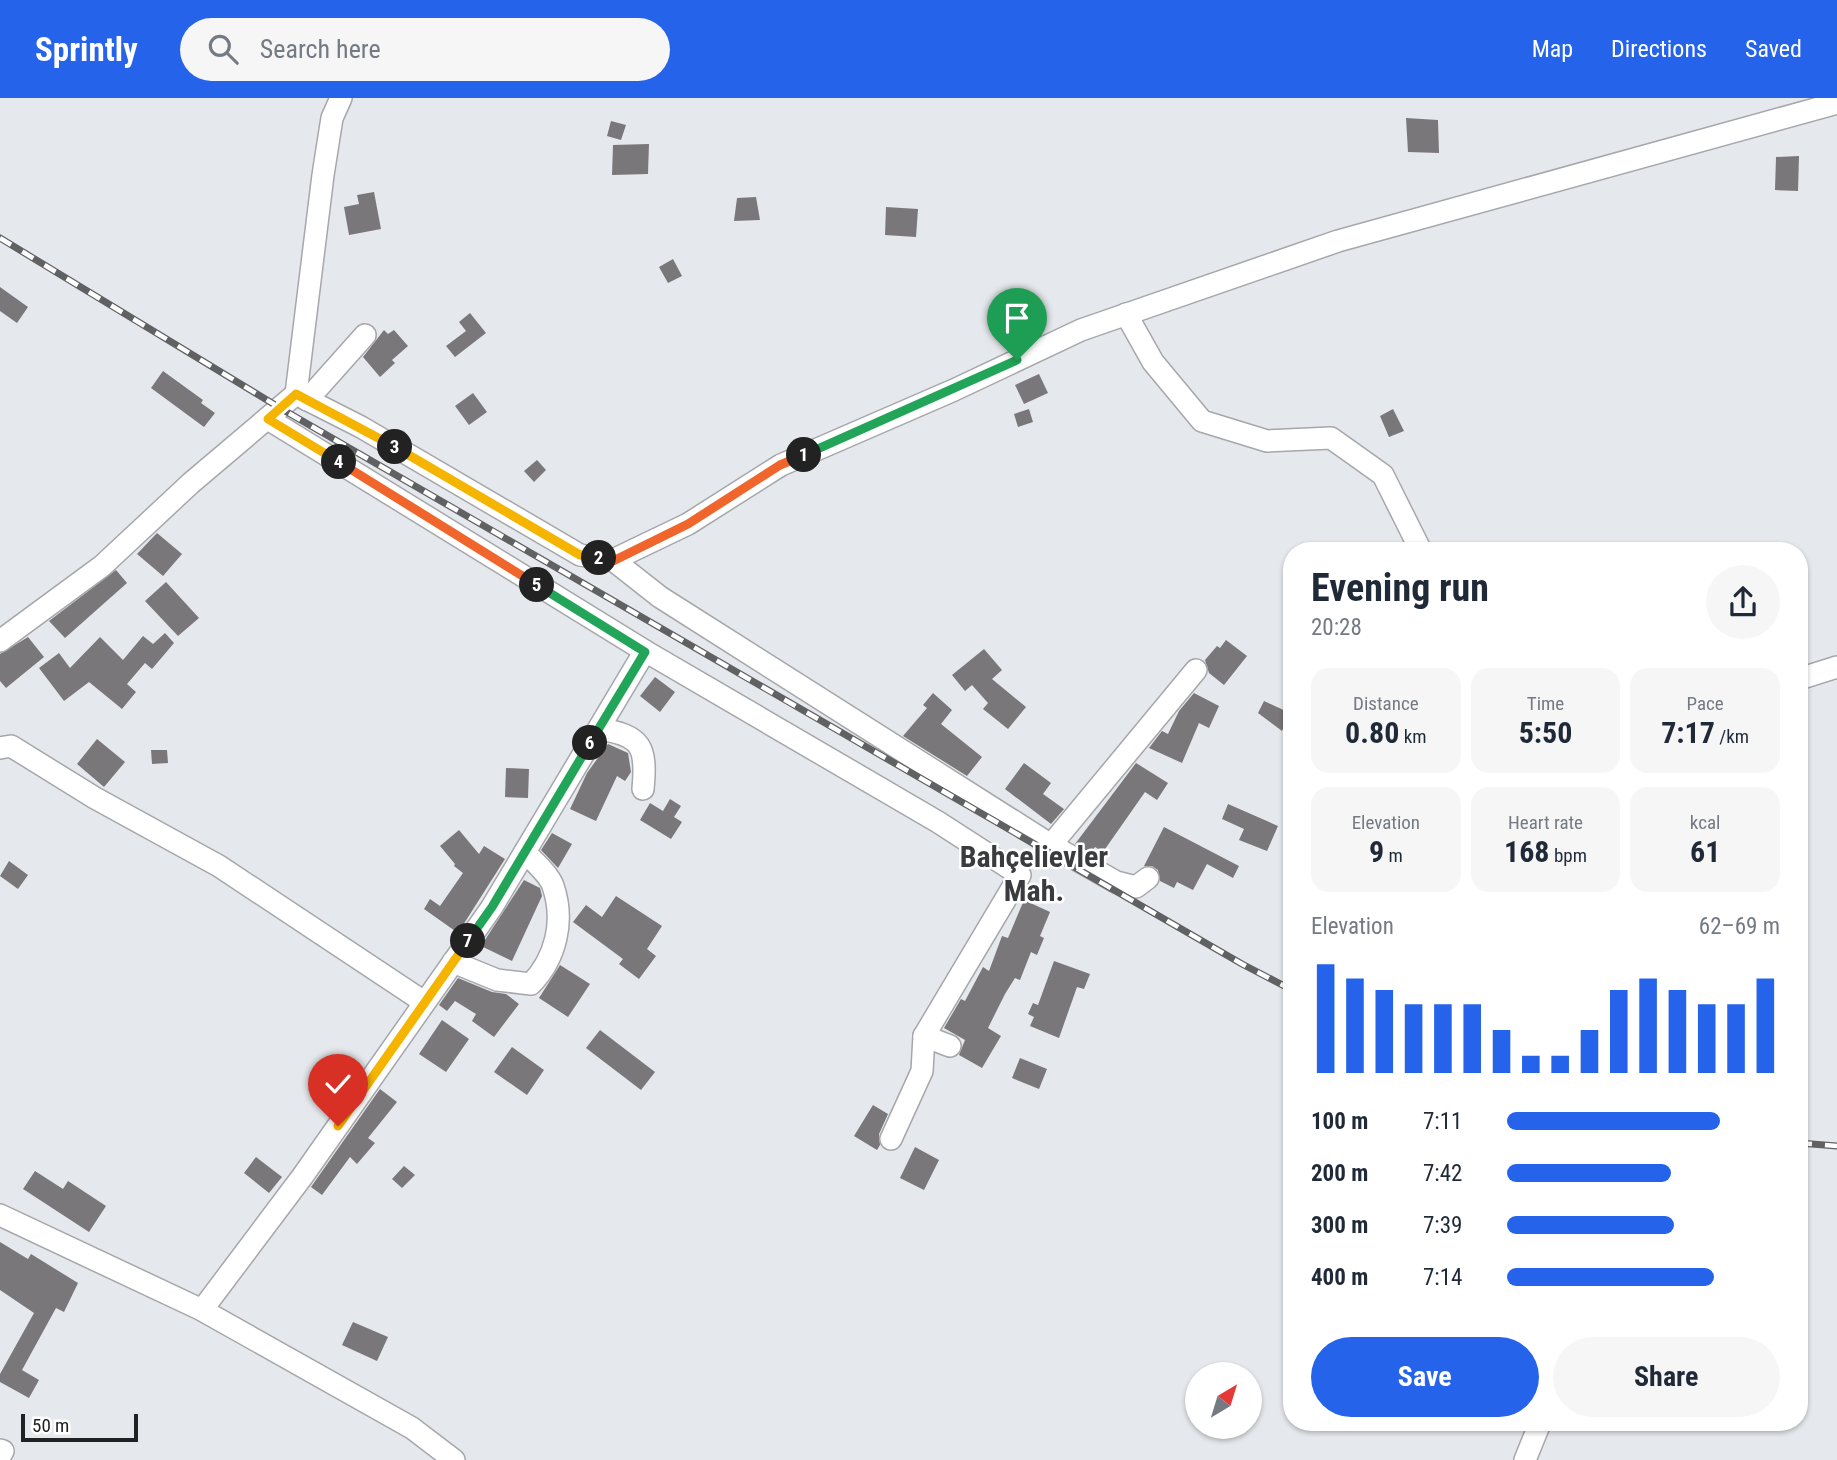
<!DOCTYPE html>
<html lang="en">
<head>
<meta charset="utf-8">
<style>
  :root { --surface:#fff; --page:#f6f6f7; --text:#1f2937; --muted:#747a83; --accent:#2563eb }
  body { margin:0; font-family:"Roboto Condensed",sans-serif; background:var(--page); color:var(--text); height:100vh; display:flex; flex-direction:column; font-size:26px; white-space:nowrap }
  * { box-sizing:border-box; margin:0 }
  p { font-size:23px; color:var(--muted) }
  .icon { flex:none; width:38px; height:38px; fill:none; stroke:currentColor; stroke-width:2; stroke-linecap:round; stroke-linejoin:round }
  .map { position:relative; flex:1; overflow:hidden }
  .drawer { position:absolute; left:1283px; top:444px; width:525px; height:889px; display:flex; flex-direction:column; background:var(--surface); border-radius:28px; box-shadow:0 2px 5px #0004 }
  .drawer>* { flex:none }
  .needle { width:46px; rotate:38deg }
  .buttons { position:absolute; left:1185px; top:1264px; display:grid; gap:14px }
  .buttons a { display:grid; place-items:center; width:77px; height:77px; border-radius:50%; background:var(--surface); box-shadow:0 2px 5px #0004; font-size:35px }
  .scale { position:absolute; left:21px; bottom:18px; width:117px; box-sizing:border-box; padding-left:7px; border:4px solid #212223; border-top:0; font-size:19px; line-height:24px; white-space:nowrap; color:#212223; -webkit-text-stroke:5px #fff; paint-order:stroke }
  .pin { position:absolute; display:grid; place-items:center; width:60px; height:60px; color:#fff; margin:-72px -30px; border-radius:50% 50% 50% 0; rotate:-45deg; box-shadow:0 0 7px #0007 }
  .pin .icon { rotate:45deg }
  .km { position:absolute; width:35px; height:35px; margin:-18px; border-radius:50%; background:#222; color:#fff; font-size:19px; line-height:35px; text-align:center }
  .round { display:grid; place-items:center; flex:none; width:74px; height:74px; border-radius:37px; background:var(--page) }
  .overview { display:flex; align-items:center; justify-content:space-between; height:119px; padding:0 28px }
  h1 { font-size:38px; font-weight:700; line-height:52px }
  .stats { display:grid; grid-template-columns:repeat(3,1fr); gap:10px; height:119px; padding:7px 28px }
  .stats div { display:grid; align-content:center; border-radius:18px; background:var(--page); text-align:center }
  .stats b { font-size:30px; font-weight:700 }
  .stats small { font-size:19px; font-weight:400 }
  .stats p { font-size:19px }
  .chart { height:196px; padding:14px 28px }
  .chart p { display:flex; justify-content:space-between }
  .chart svg { width:100%; height:126px; margin-top:7px; stroke:var(--accent); stroke-width:6 }
  .button { display:flex; gap:14px; margin-top:auto; padding:14px 28px }
  .button a { flex:1; height:80px; border-radius:42px; background:var(--accent); color:#fff; font-size:28px; font-weight:700; line-height:80px; text-align:center }
  .button a+a { background:var(--page); color:var(--text) }
  ul { padding:0 28px; list-style:none; font-size:23px }
  li { display:grid; grid-template-columns:112px 84px 1fr; align-items:center; height:52px }
  li i { height:18px; border-radius:9px; background:var(--accent) }
  header { display:flex; align-items:center; gap:42px; box-sizing:border-box; height:98px; padding:0 35px; background:var(--accent); color:#fff }
  header strong { font-size:33px }
  nav { display:flex; gap:38px; margin-inline-start:auto; font-size:24px }
  .search { width:490px; height:63px; background:var(--page); display:flex; align-items:center; gap:18px; box-sizing:border-box; padding:0 24px; border-radius:38px; color:var(--muted); font-size:26px }
  .map>svg:first-child { display:block }
  .building { fill:#7a777a }
  .lines { fill:none; stroke-linecap:round; stroke-linejoin:round }
  .minor-casing { stroke:#a5a7ab; stroke-width:24 }
  .minor { stroke:#fff; stroke-width:21 }
  .rail-casing { stroke:#5f6163; stroke-width:7 }
  .rail { stroke:#fff; stroke-width:4.5; stroke-dasharray:13; stroke-linecap:butt }
  .split-1-casing { stroke:#fff; stroke-width:14 }
  .split-2-casing { stroke:#fff; stroke-width:14 }
  .split-3-casing { stroke:#fff; stroke-width:14 }
  .split-4-casing { stroke:#fff; stroke-width:14 }
  .split-5-casing { stroke:#fff; stroke-width:14 }
  .split-6-casing { stroke:#fff; stroke-width:14 }
  .split-7-casing { stroke:#fff; stroke-width:14 }
  .split-8-casing { stroke:#fff; stroke-width:14 }
  .split-1 { stroke:#22a559; stroke-width:9 }
  .split-2 { stroke:#f0652b; stroke-width:9 }
  .split-3 { stroke:#f5b400; stroke-width:9 }
  .split-4 { stroke:#f5b400; stroke-width:9 }
  .split-5 { stroke:#f0652b; stroke-width:9 }
  .split-6 { stroke:#22a559; stroke-width:9 }
  .split-7 { stroke:#22a559; stroke-width:9 }
  .split-8 { stroke:#f5b400; stroke-width:9 }
  .labels { text-anchor:middle; stroke-width:5; stroke-linejoin:round; paint-order:stroke }
  .district-label { font-size:30px; font-weight:bold; fill:#3a3b3e; stroke:#fff }
</style>
</head>
<body>
<header>
<strong>Sprintly</strong>
<div class="search"><svg class="icon" aria-label="search" viewBox="0 0 24 24"><circle cx="10" cy="10" r="6"/><path d="M15 15l6 6"/></svg>Search here</div>
<nav><a>Map</a><a>Directions</a><a>Saved</a></nav>
</header>
<div class="map">
<svg width="1837" height="1362" viewBox="0 0 1837 1362">
  <rect width="100%" height="100%" fill="#e5e8ec"/>
  <g class="building">
    <polygon points="1406,20 1438,22 1439,55 1408,54"/>
    <polygon points="611,23 626,27 621,42 607,38"/>
    <polygon points="649,46 648,76 612,77 613,47"/>
    <polygon points="1799,58 1798,93 1775,92 1776,59"/>
    <polygon points="374,94 381,131 349,137 344,109 359,106 357,97"/>
    <polygon points="756,99 760,122 734,123 737,100"/>
    <polygon points="886,109 918,111 916,139 885,137"/>
    <polygon points="673,161 682,178 668,185 659,169"/>
    <polygon points="0,189 28,209 17,225 0,213"/>
    <polygon points="470,215 486,235 455,259 446,248 466,233 459,224"/>
    <polygon points="384,232 388,236 394,232 408,248 392,262 395,265 380,279 363,259"/>
    <polygon points="163,273 203,302 201,305 215,315 204,329 151,290"/>
    <polygon points="1039,276 1048,295 1024,306 1015,287"/>
    <polygon points="473,295 487,314 469,327 455,308"/>
    <polygon points="1029,311 1033,324 1018,329 1014,316"/>
    <polygon points="1393,311 1404,333 1389,339 1380,318"/>
    <polygon points="537,362 546,372 534,384 524,373"/>
    <polygon points="157,435 182,456 163,478 137,456"/>
    <polygon points="116,472 127,485 65,540 49,523"/>
    <polygon points="166,484 199,520 178,538 145,503"/>
    <polygon points="165,535 174,545 152,571 145,565 127,586 136,594 122,611 89,584 64,603 39,570 59,555 70,570 100,539 123,562 143,538 153,546"/>
    <polygon points="28,539 44,559 6,590 0,583 0,556"/>
    <polygon points="1226,542 1247,558 1224,587 1209,575 1205,562 1217,548 1220,550"/>
    <polygon points="984,551 1002,572 992,581 1026,609 1008,631 983,611 988,605 972,587 965,593 952,577"/>
    <polygon points="655,579 675,594 660,614 640,598"/>
    <polygon points="933,595 952,612 941,626 982,659 967,678 903,638 927,610 923,607"/>
    <polygon points="1194,595 1219,608 1209,630 1199,625 1182,665 1149,650 1162,633 1168,636 1179,613"/>
    <polygon points="1264,603 1290,615 1282,633 1258,615"/>
    <polygon points="97,641 125,664 104,689 77,666"/>
    <polygon points="608,646 628,655 631,674 625,683 617,678 596,723 570,711 587,675"/>
    <polygon points="151,652 167,652 168,665 152,666"/>
    <polygon points="1024,665 1051,685 1043,696 1064,711 1051,726 1005,691"/>
    <polygon points="1136,665 1168,685 1157,702 1145,694 1103,754 1095,749 1091,755 1075,746"/>
    <polygon points="506,670 529,671 528,700 505,699"/>
    <polygon points="670,701 681,708 674,719 682,724 671,741 640,722 650,705 663,713"/>
    <polygon points="1228,706 1278,728 1267,753 1239,742 1244,731 1222,721"/>
    <polygon points="1164,729 1239,768 1233,780 1207,766 1193,792 1177,784 1174,790 1160,783 1158,772 1152,768 1144,768"/>
    <polygon points="459,732 479,756 484,748 505,761 458,835 424,811 430,801 440,808 463,775 454,768 455,766 440,748"/>
    <polygon points="552,735 572,746 558,770 541,752"/>
    <polygon points="9,763 28,777 18,791 0,778"/>
    <polygon points="524,782 540,790 542,798 512,863 481,848"/>
    <polygon points="616,798 662,828 647,851 656,858 639,881 619,866 623,861 573,824 586,807 602,819"/>
    <polygon points="1024,802 1050,814 1040,838 1044,840 1037,857 1031,854 1020,882 1015,880 1005,896 988,930 1001,938 982,970 959,957 965,942 944,930 961,901 965,903 983,869 989,873 1002,838 1008,840"/>
    <polygon points="1054,863 1090,876 1084,891 1077,889 1059,940 1030,928 1034,919 1028,916 1033,905 1038,907"/>
    <polygon points="560,867 590,886 568,919 539,900"/>
    <polygon points="458,880 492,894 506,896 519,906 494,939 472,923 476,916 455,903 447,913 439,907"/>
    <polygon points="442,922 469,941 446,974 419,956"/>
    <polygon points="600,932 655,974 641,992 586,950"/>
    <polygon points="512,949 544,972 527,997 494,974"/>
    <polygon points="1020,960 1047,971 1039,991 1012,980"/>
    <polygon points="380,991 397,1004 368,1040 375,1045 357,1066 350,1059 322,1097 311,1089"/>
    <polygon points="873,1007 888,1016 879,1036 880,1047 877,1052 854,1038"/>
    <polygon points="915,1049 939,1062 924,1092 900,1080"/>
    <polygon points="256,1059 282,1079 269,1095 244,1075"/>
    <polygon points="404,1068 415,1077 402,1090 392,1081"/>
    <polygon points="35,1073 63,1091 68,1083 106,1108 89,1134 23,1091"/>
    <polygon points="0,1144 28,1161 31,1156 78,1185 64,1214 56,1210 22,1272 39,1282 29,1300 0,1284 0,1276 34,1215 0,1192"/>
    <polygon points="353,1224 388,1239 377,1263 342,1247"/>
  </g>
  <g class="lines">
    <defs>
      <g id="minor">
        <polyline points="1126,216 1153,264 1202,323 1267,343 1331,340 1383,377 1421,453"/>
        <polyline points="296,296 323,77 332,20 341,0"/>
        <polyline points="307,302 365,237"/>
        <polyline points="268,321 645,553"/>
        <polyline points="613,462 660,499 1051,747 1116,784 1136,789 1148,780"/>
        <polyline points="0,543 102,468 191,385 296,296 361,329 580,457 613,462 688,426 781,367 954,292 1081,232 1338,143 1837,5"/>
        <polyline points="1799,581 1837,569"/>
        <path d="M 599,631 C 642,637 647,649 643,691"/>
        <polyline points="0,650 11,648 95,700 219,768 424,904"/>
        <polyline points="1051,747 1196,572"/>
        <path d="M 453,864 L 497,882 L 531,886 C 556,860 565,823 553,788 C 549,776 533,763 525,754"/>
        <polyline points="924,938 950,948"/>
        <polyline points="0,1117 202,1212 412,1330 454,1362"/>
        <polyline points="202,1212 302,1079 492,809 645,553 938,724 1020,777 924,938 922,973 891,1041"/>
        <polyline points="0,1352 3,1353 0,1358"/>
        <polyline points="1525,1362 1540,1325"/>
      </g>
    </defs>
    <use href="#minor" class="minor-casing"/>
    <use href="#minor" class="minor"/>
    <defs>
      <g id="rail">
        <polyline points="0,140 280,310 1242,866 1292,892"/>
        <polyline points="1799,1045 1837,1048"/>
      </g>
    </defs>
    <use href="#rail" class="rail-casing"/>
    <use href="#rail" class="rail"/>
  </g>
  <g class="lines">
    <defs>
      <polyline id="split-1" points="804,357 1017,262"/>
      <polyline id="split-2" points="599,460 613,463 688,426 780,367 804,357"/>
      <polyline id="split-3" points="395,349 580,457 599,460"/>
      <polyline id="split-4" points="339,364 268,321 296,296 395,349"/>
      <polyline id="split-5" points="339,364 537,487"/>
      <polyline id="split-6" points="537,487 645,554 590,645"/>
      <polyline id="split-7" points="468,843 492,809 590,645"/>
      <polyline id="split-8" points="338,1028 468,843"/>
    </defs>
    <use href="#split-1" class="split-1-casing"/>
    <use href="#split-2" class="split-2-casing"/>
    <use href="#split-3" class="split-3-casing"/>
    <use href="#split-4" class="split-4-casing"/>
    <use href="#split-5" class="split-5-casing"/>
    <use href="#split-6" class="split-6-casing"/>
    <use href="#split-7" class="split-7-casing"/>
    <use href="#split-8" class="split-8-casing"/>
    <use href="#split-1" class="split-1"/>
    <use href="#split-2" class="split-2"/>
    <use href="#split-3" class="split-3"/>
    <use href="#split-4" class="split-4"/>
    <use href="#split-5" class="split-5"/>
    <use href="#split-6" class="split-6"/>
    <use href="#split-7" class="split-7"/>
    <use href="#split-8" class="split-8"/>
  </g>
  <g class="labels">
    <g class="district-label">
      <text x="1034" y="769">Bahçelievler<tspan x="1034" dy="34">Mah.</tspan></text>
    </g>
  </g>
</svg>
<div class="buttons">
<a><svg class="needle" viewBox="-14 -14 28 28"><path d="M0-13l5 13h-10z" fill="#e53935"/><path d="M0 13l5-13h-10z" fill="#747a83"/></svg></a>
</div>
<div class="scale">50 m</div>
<div class="pin" style="left:1017px;top:262px;background:#1e9e55"><svg class="icon" aria-label="arrive" viewBox="0 0 24 24"><path d="M6 21V4h12l-3 4 3 4H6"/></svg></div>
<div class="pin" style="left:338px;top:1028px;background:#d93025"><svg class="icon" aria-label="check" viewBox="0 0 24 24"><path d="M5 12l5 5 9-10"/></svg></div>
<b class="km" style="left:804px;top:357px">1</b>
<b class="km" style="left:599px;top:460px">2</b>
<b class="km" style="left:395px;top:349px">3</b>
<b class="km" style="left:339px;top:364px">4</b>
<b class="km" style="left:537px;top:487px">5</b>
<b class="km" style="left:590px;top:645px">6</b>
<b class="km" style="left:468px;top:843px">7</b>
<section class="drawer">
<div class="overview"><div><h1>Evening run</h1><p>20:28</p></div><a class="round"><svg class="icon" aria-label="share" viewBox="0 0 24 24"><path d="M12 15V3M7 8l5-5 5 5M5 13v7h14v-7"/></svg></a></div>
<div class="stats">
<div><p>Distance</p><b>0.80<small> km</small></b></div>
<div><p>Time</p><b>5:50</b></div>
<div><p>Pace</p><b>7:17<small> /km</small></b></div>
</div>
<div class="stats">
<div><p>Elevation</p><b>9<small> m</small></b></div>
<div><p>Heart rate</p><b>168<small> bpm</small></b></div>
<div><p>kcal</p><b>61</b></div>
</div>
<div class="chart"><p><span>Elevation</span>62–69 m</p>
<svg viewBox="0 0 160 44" preserveAspectRatio="none"><path d="M5 44V6M15 44V11M25 44V15M35 44V20M45 44V20M55 44V20M65 44V29M75 44V38M85 44V38M95 44V29M105 44V15M115 44V11M125 44V15M135 44V20M145 44V20M155 44V11"/></svg>
</div>
<ul>
<li><b>100 m</b>7:11<i style="width:78%"></i></li>
<li><b>200 m</b>7:42<i style="width:60%"></i></li>
<li><b>300 m</b>7:39<i style="width:61%"></i></li>
<li><b>400 m</b>7:14<i style="width:76%"></i></li>
</ul>
<div class="button"><a>Save</a><a>Share</a></div>
</section>
</div>
</body>
</html>
